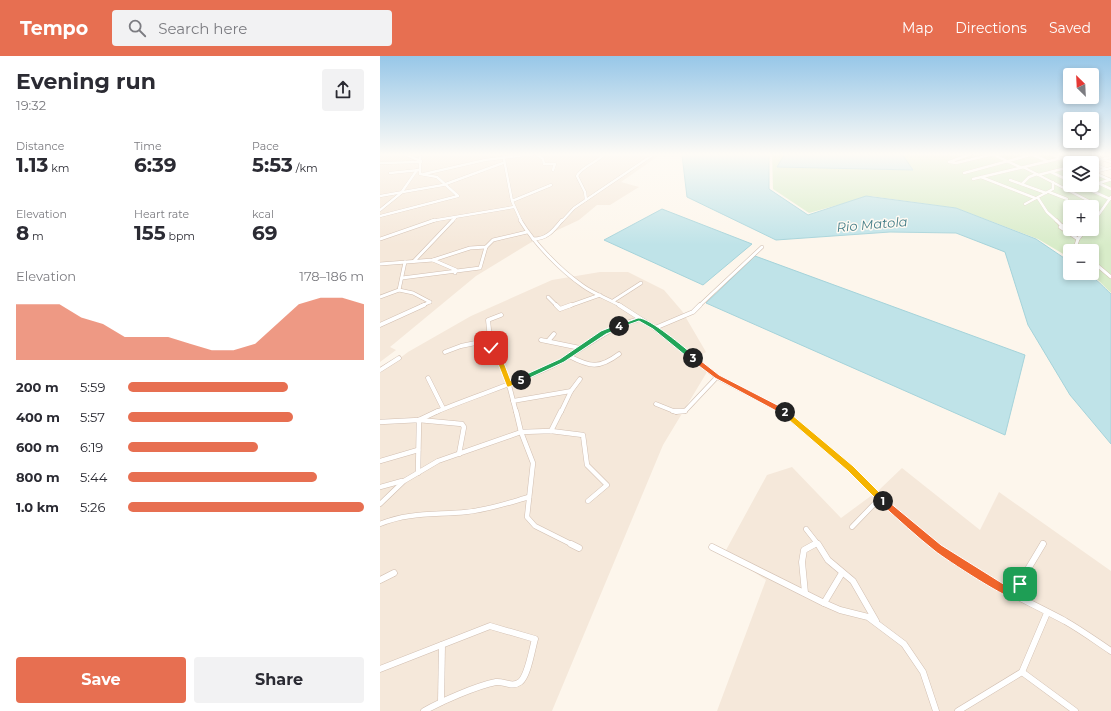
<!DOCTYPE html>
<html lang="en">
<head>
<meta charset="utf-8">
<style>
  :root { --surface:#fff; --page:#f2f2f3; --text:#2b2b33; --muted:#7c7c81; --accent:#e76f51 }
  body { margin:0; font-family:Montserrat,sans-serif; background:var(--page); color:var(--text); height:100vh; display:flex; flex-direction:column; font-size:15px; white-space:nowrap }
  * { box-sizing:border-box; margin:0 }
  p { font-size:13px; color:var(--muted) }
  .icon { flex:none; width:22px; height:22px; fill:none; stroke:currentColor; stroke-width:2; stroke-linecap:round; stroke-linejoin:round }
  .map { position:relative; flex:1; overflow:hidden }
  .drawer { display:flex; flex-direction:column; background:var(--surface); width:380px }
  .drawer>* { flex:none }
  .needle { width:26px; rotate:336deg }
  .buttons { position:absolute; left:683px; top:12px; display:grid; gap:8px }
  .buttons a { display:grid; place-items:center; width:36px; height:36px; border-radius:4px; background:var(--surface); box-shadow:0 2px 6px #0003; font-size:20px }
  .pin { position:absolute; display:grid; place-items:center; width:34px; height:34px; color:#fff; margin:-17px; border-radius:8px; box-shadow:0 2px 6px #0006 }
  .km { position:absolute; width:20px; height:20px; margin:-10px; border-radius:50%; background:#222; color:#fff; font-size:11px; line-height:20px; text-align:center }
  .round { display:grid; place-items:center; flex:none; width:42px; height:42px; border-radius:4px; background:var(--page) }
  .headline { display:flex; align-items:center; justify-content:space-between; height:68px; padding:0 16px }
  h1 { font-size:22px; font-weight:700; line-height:30px }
  .metrics { display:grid; grid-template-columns:repeat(3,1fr); gap:6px; height:68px; padding:4px 16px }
  .metrics div { display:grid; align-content:center }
  .metrics b { font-size:20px; font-weight:700 }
  .metrics small { font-size:11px; font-weight:400 }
  .metrics p { font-size:11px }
  .chart { height:112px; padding:8px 16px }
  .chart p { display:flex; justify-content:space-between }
  .chart svg { width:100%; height:72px; margin-top:4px; fill:var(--accent); opacity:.7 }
  .button { display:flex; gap:8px; margin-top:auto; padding:8px 16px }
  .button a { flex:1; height:46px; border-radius:4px; background:var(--accent); color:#fff; font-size:16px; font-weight:700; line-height:46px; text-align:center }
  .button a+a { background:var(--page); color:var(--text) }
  ul { padding:0 16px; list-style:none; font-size:13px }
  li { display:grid; grid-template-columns:64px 48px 1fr; align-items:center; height:30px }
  li i { height:10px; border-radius:5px; background:var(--accent) }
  header { display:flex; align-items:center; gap:24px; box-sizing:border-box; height:56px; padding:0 20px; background:var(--accent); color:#fff }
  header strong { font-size:19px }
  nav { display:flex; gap:22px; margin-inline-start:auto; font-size:14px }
  .search { width:280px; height:36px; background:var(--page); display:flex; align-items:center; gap:10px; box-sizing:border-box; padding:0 14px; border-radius:4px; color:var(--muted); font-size:15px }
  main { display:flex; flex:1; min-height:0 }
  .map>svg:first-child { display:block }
  .residential { fill:#f5e8da }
  .green { fill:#d8ecc9; fill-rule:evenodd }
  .water { fill:#bfe3e8; stroke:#a5d3da }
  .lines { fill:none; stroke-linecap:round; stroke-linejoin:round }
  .street-far4-casing { stroke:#d1beb0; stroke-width:3 }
  .street-far3-casing { stroke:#d1beb0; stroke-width:4 }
  .street-far2-casing { stroke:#d1beb0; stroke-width:5 }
  .street-far1-casing { stroke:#d1beb0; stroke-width:5.5 }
  .street-casing { stroke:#d1beb0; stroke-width:7 }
  .street-far4 { stroke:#fff; stroke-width:2.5 }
  .street-far3 { stroke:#fff; stroke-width:3 }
  .street-far2 { stroke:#fff; stroke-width:4 }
  .street-far1 { stroke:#fff; stroke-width:4.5 }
  .street { stroke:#fff; stroke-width:6 }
  .split-1 { fill:#f0652b; stroke:#fff }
  .split-2 { fill:#f5b400; stroke:#fff }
  .split-3 { fill:#f0652b; stroke:#fff }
  .split-4 { fill:#22a559; stroke:#fff }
  .split-5 { fill:#22a559; stroke:#fff }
  .split-6 { fill:#f5b400; stroke:#fff }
  .labels { text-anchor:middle; stroke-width:3; stroke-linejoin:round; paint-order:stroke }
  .far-water-label { font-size:13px; font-style:italic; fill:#437c86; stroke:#fffaf3 }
</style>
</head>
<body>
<header>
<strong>Tempo</strong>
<div class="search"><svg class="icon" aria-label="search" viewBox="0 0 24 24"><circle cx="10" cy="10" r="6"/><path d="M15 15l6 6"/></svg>Search here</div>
<nav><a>Map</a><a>Directions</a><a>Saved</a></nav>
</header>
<main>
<section class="drawer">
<div class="headline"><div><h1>Evening run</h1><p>19:32</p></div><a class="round"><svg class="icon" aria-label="share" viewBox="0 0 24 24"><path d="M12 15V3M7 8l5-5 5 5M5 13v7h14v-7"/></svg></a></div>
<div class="metrics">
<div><p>Distance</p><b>1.13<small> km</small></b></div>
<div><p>Time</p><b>6:39</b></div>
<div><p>Pace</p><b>5:53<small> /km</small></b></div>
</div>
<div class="metrics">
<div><p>Elevation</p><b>8<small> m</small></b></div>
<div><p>Heart rate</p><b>155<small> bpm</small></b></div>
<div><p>kcal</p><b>69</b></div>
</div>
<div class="chart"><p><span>Elevation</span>178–186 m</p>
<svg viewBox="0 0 160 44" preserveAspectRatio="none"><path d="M0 44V10L10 10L20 10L30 18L40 22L50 30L60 30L70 30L80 34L90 38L100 38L110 34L120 22L130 10L140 6L150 6L160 10V44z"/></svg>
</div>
<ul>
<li><b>200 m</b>5:59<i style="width:68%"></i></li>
<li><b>400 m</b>5:57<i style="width:70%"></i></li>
<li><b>600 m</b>6:19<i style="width:55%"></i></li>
<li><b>800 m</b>5:44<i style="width:80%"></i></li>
<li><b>1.0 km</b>5:26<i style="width:100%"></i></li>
</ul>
<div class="button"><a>Save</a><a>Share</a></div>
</section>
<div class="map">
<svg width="731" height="655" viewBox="0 0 731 655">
  <rect width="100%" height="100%" fill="#fdf6ec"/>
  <g class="residential">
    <polygon points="0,98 281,98 241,126 259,131 230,149 217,149 199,164 150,187 96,220 10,291 16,294 0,306"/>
    <polygon points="220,216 248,216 284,234 302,255 326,296 312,304 327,316 283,389 172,655 0,655 0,317 28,296 91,260 172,224"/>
    <polygon points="412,411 461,462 499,434 522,412 600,474 619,436 731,515 731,655 337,655 386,524 345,496 387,419"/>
  </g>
  <path class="green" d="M 392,98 L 670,98 L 690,107 L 690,129 L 712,129 L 712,117 L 731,125 L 731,237 L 711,217 L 712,195 L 690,195 L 690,202 L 658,183 L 576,152 L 490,140 L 429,157 L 393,133 ZM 690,151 L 712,151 L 712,173 L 690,173 Z"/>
  <g class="water">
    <path d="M 305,98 L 389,98 L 389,133 L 428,159 L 486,140 L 576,152 L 656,183 L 690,206 L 690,217 C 713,217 715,223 731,238 L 731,388 L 690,339 L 648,269 L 625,196 L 576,177 L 510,176 L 396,184 L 307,141 L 302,99 Z"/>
    <polygon points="405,98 522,98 533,114 397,111"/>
    <polygon points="282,153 372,188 323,229 224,184"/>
    <polygon points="375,200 645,299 625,379 326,247"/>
  </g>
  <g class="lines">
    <defs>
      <g id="street-far4">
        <polyline points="24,98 41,105"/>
        <polyline points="123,98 132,145 141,165"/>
        <polyline points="156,98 163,103 164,108 175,108 173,114"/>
        <polyline points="591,98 569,106 576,107 614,98"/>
        <polyline points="612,98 640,111"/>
        <polyline points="651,98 667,105"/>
        <polyline points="670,98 680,102"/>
        <polyline points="682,102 693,107"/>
        <polyline points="722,103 731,106"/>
        <polyline points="710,106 726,113"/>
        <polyline points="0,107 41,106"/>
        <polyline points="706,107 731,101"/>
        <polyline points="643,111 711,146"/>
        <polyline points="671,116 690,125"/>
        <polyline points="712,116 731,124"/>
        <polyline points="714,116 731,112"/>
        <polyline points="10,117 39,114"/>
        <polyline points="584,117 654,98"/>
        <polyline points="44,118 105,104 153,98"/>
        <polyline points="658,119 690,111"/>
        <polyline points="601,121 655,142"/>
        <polyline points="593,123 699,98"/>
        <polyline points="630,124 666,137"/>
        <polyline points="718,127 731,133"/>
        <polyline points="642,128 649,121 657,118"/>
        <polyline points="699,129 730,143"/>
        <polyline points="712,129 729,124"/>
        <polyline points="689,135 711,129"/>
        <polyline points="669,136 687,143"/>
        <polyline points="0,140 63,129 123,107"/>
        <polyline points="658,142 667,156 677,165"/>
        <path d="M 206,144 L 205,136 L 197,120 C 202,110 217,107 224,98"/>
        <polyline points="132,145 171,129"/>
        <polyline points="645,148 673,133 673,126"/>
        <polyline points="0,154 21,137 37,114"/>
        <polyline points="0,160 78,140 57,121 40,118 40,98"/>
        <polyline points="51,165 134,151"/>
        <polyline points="72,165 75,162"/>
        <polyline points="182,165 194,152 274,98"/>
        <polyline points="714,165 731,141"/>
      </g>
      <g id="street-far3">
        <path d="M 140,164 C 154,187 180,214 203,230 C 214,238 229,243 241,250"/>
        <polyline points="676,164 682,170 690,168"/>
        <polyline points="712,168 714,164"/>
        <polyline points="682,170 680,171 698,183"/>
        <polyline points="0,183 55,164"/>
        <path d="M 153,183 C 167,183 173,175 182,164"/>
        <polyline points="701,195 696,189 698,183 706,173"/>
        <polyline points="53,204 76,214 75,217"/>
        <polyline points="34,205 73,164"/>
        <polyline points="712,205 731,221"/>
        <polyline points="0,208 53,204 90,192 106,191 113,184 147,176"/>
        <polyline points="22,222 100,212 106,191"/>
        <polyline points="19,234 33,237 50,246"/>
        <polyline points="0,241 19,234 25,206"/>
        <polyline points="168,241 177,250"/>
        <polyline points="233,245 261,227"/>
        <polyline points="41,250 50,246"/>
        <polyline points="189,250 220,239"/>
        <polyline points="319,250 382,191"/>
      </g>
      <g id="street-far2">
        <polyline points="176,249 180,253 191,249"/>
        <polyline points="239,249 275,272 337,321 404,356"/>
        <polyline points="121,259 108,264 111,292 118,299 129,329 136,356"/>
        <polyline points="0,269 44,249"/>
        <polyline points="275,272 313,256 320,249"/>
        <polyline points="161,284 200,292"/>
        <polyline points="168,285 174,278"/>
        <polyline points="65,296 81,290 110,284"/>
        <path d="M 189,300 C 210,311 219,313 239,298"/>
        <polyline points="0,314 19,302"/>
        <polyline points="48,322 63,352"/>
        <polyline points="133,345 191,335"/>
        <polyline points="276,348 296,356"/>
        <path d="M 56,356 C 94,340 134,328 172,310 C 202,295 226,271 260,263"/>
        <polyline points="181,356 191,335 200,323"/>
        <polyline points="296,356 305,355 337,321"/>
      </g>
      <g id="street-far1">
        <polyline points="136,355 141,376 153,407 147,461 155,470 193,489"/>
        <polyline points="293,355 305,355"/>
        <polyline points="402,355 471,413 500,442 554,489"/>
        <polyline points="39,364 58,355"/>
        <polyline points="0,366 39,364 82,368 84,371 79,398"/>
        <polyline points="171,375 181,355"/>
        <polyline points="0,405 38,394"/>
        <polyline points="38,417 39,364"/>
        <polyline points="0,431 22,425"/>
        <polyline points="0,448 24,425 58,405 141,376 171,375 203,379 207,409 227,429 208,445"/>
        <path d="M 0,468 C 28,456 56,459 86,456 C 107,454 128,447 149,441"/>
        <polyline points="472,471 500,442"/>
        <polyline points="426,473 437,487 434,489"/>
        <polyline points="437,487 438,489"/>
        <polyline points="662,489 663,487"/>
      </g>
      <g id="street">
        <polyline points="191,488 199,492"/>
        <polyline points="438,488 448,504 473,525 496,565"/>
        <path d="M 553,488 C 592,521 640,541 685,565 C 701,574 716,585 731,595"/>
        <polyline points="332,491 444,547 460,554 488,561 524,588 543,616 556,655"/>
        <polyline points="0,524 14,517"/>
        <polyline points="425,537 422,506 424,494 435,488"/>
        <polyline points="636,541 639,528 663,488"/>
        <polyline points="444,547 462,517"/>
        <path d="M 0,613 L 110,570 L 155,583 C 152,593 148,620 140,626 C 132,632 124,625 116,626 C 96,630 62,645 44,655"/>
        <polyline points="642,616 695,655"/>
        <polyline points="61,646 62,589"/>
        <polyline points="578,655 642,616 667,557"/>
      </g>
    </defs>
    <use href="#street-far4" class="street-far4-casing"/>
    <use href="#street-far3" class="street-far3-casing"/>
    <use href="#street-far2" class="street-far2-casing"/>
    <use href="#street-far1" class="street-far1-casing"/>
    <use href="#street" class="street-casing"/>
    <use href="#street-far4" class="street-far4"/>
    <use href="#street-far3" class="street-far3"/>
    <use href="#street-far2" class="street-far2"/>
    <use href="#street-far1" class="street-far1"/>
    <use href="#street" class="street"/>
  </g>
  <linearGradient id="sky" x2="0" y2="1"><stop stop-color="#97c7e8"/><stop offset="0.52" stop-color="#fefbf6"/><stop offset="1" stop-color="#fefbf6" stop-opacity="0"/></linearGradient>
  <rect width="731" height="189" fill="url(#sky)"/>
  <path class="split-1" d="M 503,441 L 561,489 L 633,534 L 636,524 L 643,524 L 644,528 L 639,544 C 632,547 565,503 555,495 C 536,480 519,464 501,448 L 499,445 Z"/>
  <polygon class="split-2" points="405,353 473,410 506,443 506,448 501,448 468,415 402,358 402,354"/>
  <polygon class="split-3" points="311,301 316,301 339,319 407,354 407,358 402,358 335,322 311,304"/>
  <path class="split-4" d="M 258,262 C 269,261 305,292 316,301 L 316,304 L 311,304 L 273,273 L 259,265 L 239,272 L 236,270 Z"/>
  <polygon class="split-5" points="239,268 242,270 241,272 226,278 184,306 143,325 138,325 138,322 180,303 221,275"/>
  <polygon class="split-6" points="109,290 113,290 121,299 131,325 143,322 143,325 129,331 127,331 115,300 109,294"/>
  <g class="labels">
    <g class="far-water-label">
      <text transform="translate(492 168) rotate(-5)" y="5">Rio Matola</text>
    </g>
  </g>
</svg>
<div class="buttons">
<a><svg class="needle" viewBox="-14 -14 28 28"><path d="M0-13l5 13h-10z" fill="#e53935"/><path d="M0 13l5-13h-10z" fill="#7c7c81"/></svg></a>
<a><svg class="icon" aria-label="locate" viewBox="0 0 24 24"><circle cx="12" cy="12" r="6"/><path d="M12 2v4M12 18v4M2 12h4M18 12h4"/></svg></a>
<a><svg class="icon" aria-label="layers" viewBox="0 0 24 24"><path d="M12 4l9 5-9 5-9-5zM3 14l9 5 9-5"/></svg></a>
<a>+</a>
<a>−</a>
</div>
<div class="pin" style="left:640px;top:528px;background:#1e9e55"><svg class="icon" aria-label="arrive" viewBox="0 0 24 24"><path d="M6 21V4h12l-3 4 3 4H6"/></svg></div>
<div class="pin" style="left:111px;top:292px;background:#d93025"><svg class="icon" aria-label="check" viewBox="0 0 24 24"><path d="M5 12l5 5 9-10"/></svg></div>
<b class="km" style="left:503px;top:445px">1</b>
<b class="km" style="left:405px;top:356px">2</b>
<b class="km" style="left:313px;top:302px">3</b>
<b class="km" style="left:239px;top:270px">4</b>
<b class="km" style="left:141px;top:324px">5</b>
</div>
</main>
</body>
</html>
